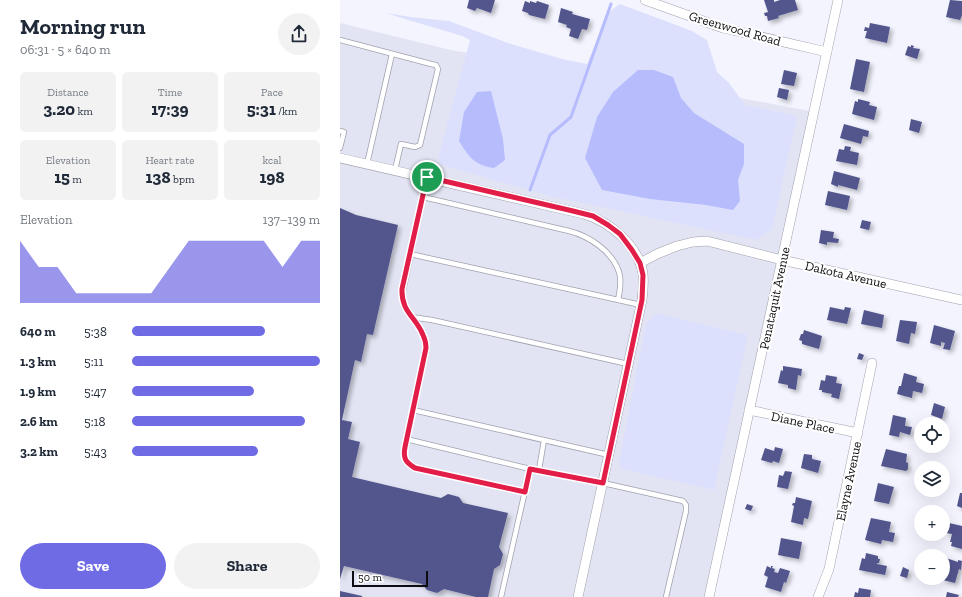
<!DOCTYPE html>
<html lang="en">
<head>
<meta charset="utf-8">
<style>
  :root { --surface:#fff; --page:#f2f2f3; --text:#1f2937; --muted:#747a83; --accent:#6e6be5 }
  body { margin:0; font-family:"Zilla Slab",serif; background:var(--page); color:var(--text); height:100vh; display:flex; flex-direction:column; font-size:15px; white-space:nowrap }
  * { box-sizing:border-box; margin:0 }
  p { font-size:13px; color:var(--muted) }
  .icon { flex:none; width:22px; height:22px; fill:none; stroke:currentColor; stroke-width:2; stroke-linecap:round; stroke-linejoin:round }
  .map { position:relative; flex:1; overflow:hidden }
  .drawer { display:flex; flex-direction:column; background:var(--surface); width:340px }
  .drawer>* { flex:none }
  .tools { position:absolute; left:574px; top:417px; display:grid; gap:8px }
  .tools a { display:grid; place-items:center; width:36px; height:36px; border-radius:50%; background:var(--surface); box-shadow:0 4px 16px #0002; font-size:20px }
  .scale { position:absolute; left:12px; bottom:10px; width:76px; box-sizing:border-box; padding-left:4px; border:2px solid #0d0d11; border-top:0; font-size:11px; line-height:14px; white-space:nowrap; color:#0d0d11; -webkit-text-stroke:3px #fff; paint-order:stroke }
  .pin { position:absolute; display:grid; place-items:center; width:34px; height:34px; color:#fff; margin:-17px; border:2px solid #fff; border-radius:50%; box-shadow:0 1px 4px #0007 }
  .round { display:grid; place-items:center; flex:none; width:42px; height:42px; border-radius:21px; background:var(--page) }
  .head { display:flex; align-items:center; justify-content:space-between; height:68px; padding:0 20px }
  h1 { font-size:22px; font-weight:800; line-height:30px }
  .stats { display:grid; grid-template-columns:repeat(3,1fr); gap:6px; height:68px; padding:4px 20px }
  .stats div { display:grid; align-content:center; border-radius:6px; background:var(--page); text-align:center }
  .stats b { font-size:17px; font-weight:800 }
  .stats small { font-size:11px; font-weight:400 }
  .stats p { font-size:11px }
  .chart { height:112px; padding:8px 20px }
  .chart p { display:flex; justify-content:space-between }
  .chart svg { width:100%; height:72px; margin-top:4px; fill:var(--accent); opacity:.7 }
  .button { display:flex; gap:8px; margin-top:auto; padding:8px 20px }
  .button a { flex:1; height:46px; border-radius:24px; background:var(--accent); color:#fff; font-size:16px; font-weight:800; line-height:46px; text-align:center }
  .button a+a { background:var(--page); color:var(--text) }
  ul { padding:0 20px; list-style:none; font-size:13px }
  li { display:grid; grid-template-columns:64px 48px 1fr; align-items:center; height:30px }
  li i { height:10px; border-radius:5px; background:var(--accent) }
  main { display:flex; flex:1; min-height:0 }
  .map>svg:first-child { display:block }
  .built { fill:#e2e4f3 }
  .green { fill:#dde0fc }
  .water { fill:#b6bcfc }
  .lines { fill:none; stroke-linecap:round; stroke-linejoin:round }
  .stream { stroke:#b6bcfc; stroke-width:3 }
  .building { fill:#52558d; filter:url(#shadow) }
  .service-casing { stroke:#a0a1ad; stroke-width:6 }
  .minor-casing { stroke:#a0a1ad; stroke-width:10 }
  .service { stroke:#fff; stroke-width:4.5 }
  .minor { stroke:#fff; stroke-width:9 }
  .route-casing { stroke:#fff; stroke-width:8 }
  .route { stroke:#e11d48; stroke-width:5 }
  .labels { text-anchor:middle; stroke-width:4; stroke-linejoin:round; paint-order:stroke }
  .street-label { font-size:13px; fill:#0d0d11; stroke:#fff }
</style>
</head>
<body>
<main>
<section class="drawer">
<div class="head"><div><h1>Morning run</h1><p>06:31 · 5 × 640 m</p></div><a class="round"><svg class="icon" aria-label="share" viewBox="0 0 24 24"><path d="M12 15V3M7 8l5-5 5 5M5 13v7h14v-7"/></svg></a></div>
<div class="stats">
<div><p>Distance</p><b>3.20<small> km</small></b></div>
<div><p>Time</p><b>17:39</b></div>
<div><p>Pace</p><b>5:31<small> /km</small></b></div>
</div>
<div class="stats">
<div><p>Elevation</p><b>15<small> m</small></b></div>
<div><p>Heart rate</p><b>138<small> bpm</small></b></div>
<div><p>kcal</p><b>198</b></div>
</div>
<div class="chart"><p><span>Elevation</span>137–139 m</p>
<svg viewBox="0 0 160 44" preserveAspectRatio="none"><path d="M0 44V6L10 22L20 22L30 38L40 38L50 38L60 38L70 38L80 22L90 6L100 6L110 6L120 6L130 6L140 22L150 6L160 6V44z"/></svg>
</div>
<ul>
<li><b>640 m</b>5:38<i style="width:71%"></i></li>
<li><b>1.3 km</b>5:11<i style="width:100%"></i></li>
<li><b>1.9 km</b>5:47<i style="width:65%"></i></li>
<li><b>2.6 km</b>5:18<i style="width:92%"></i></li>
<li><b>3.2 km</b>5:43<i style="width:67%"></i></li>
</ul>
<div class="button"><a>Save</a><a>Share</a></div>
</section>
<div class="map">
<svg width="622" height="597" viewBox="0 0 622 597">
  <defs>
    <filter id="shadow"><feDropShadow dx="3" dy="3" stdDeviation="2" flood-color="#0004"/></filter>
  </defs>
  <rect width="100%" height="100%" fill="#f3f4fe"/>
  <polygon class="built" points="0,23 115,51 262,72 475,112 369,597 0,597"/>
  <g class="green">
    <polygon points="280,4 352,31 367,40 377,72 389,83 405,105 450,114 457,117 432,229 416,240 214,197 102,165 98,158 130,40 122,36 45,13 71,17 109,21 168,43 222,59 247,64 269,12"/>
    <polygon points="316,313 408,335 374,490 282,469 279,462 306,324"/>
  </g>
  <g class="water">
    <polygon points="298,70 314,70 333,77 341,98 354,113 404,144 404,164 398,180 400,201 393,210 366,205 310,199 262,190 245,158 257,117 273,92"/>
    <path d="M 151,91 L 163,139 L 165,160 L 154,168 C 134,165 129,157 119,141 L 124,112 L 137,92 Z"/>
  </g>
  <g class="lines">
    <polyline class="stream" points="190,190 210,135 231,117 271,4"/>
  </g>
  <g class="building">
    <polygon points="129,0 155,0 151,13 137,8 135,11 127,8"/>
    <polygon points="424,0 434,0 434,2 440,0 455,0 458,10 438,16 439,18 428,21 427,16 425,16 424,13 428,12"/>
    <polygon points="610,0 622,1 622,15 620,20 606,17"/>
    <polygon points="185,1 190,3 190,1 196,3 197,1 209,5 205,19 189,15 188,13 182,11"/>
    <polygon points="221,8 233,12 232,14 250,19 247,30 242,29 238,39 229,36 231,29 226,27 227,25 218,22"/>
    <polygon points="530,23 550,27 547,43 525,38 527,31 524,31 525,27 529,28"/>
    <polygon points="571,45 574,46 573,48 580,49 577,59 565,55 568,46 571,47"/>
    <polygon points="516,59 530,62 524,92 510,89"/>
    <polygon points="444,70 457,73 454,86 441,84"/>
    <polygon points="439,88 449,90 447,100 437,97"/>
    <polygon points="518,99 530,102 529,105 537,107 534,120 512,114 515,101 518,102"/>
    <polygon points="571,119 582,122 579,133 569,130"/>
    <polygon points="504,124 529,131 528,137 523,136 521,144 500,138"/>
    <polygon points="505,146 511,147 510,151 519,153 517,165 496,161 499,149 504,150"/>
    <polygon points="494,171 520,178 517,190 498,185 498,187 491,184"/>
    <polygon points="488,191 510,196 507,210 485,205"/>
    <polygon points="0,208 16,215 58,225 33,335 27,334 21,362 15,360 2,420 12,422 8,439 20,442 12,477 101,498 108,494 119,497 123,503 168,513 159,547 163,554 160,565 154,569 148,597 136,597 104,589 97,593 87,590 82,584 4,566 0,579"/>
    <polygon points="522,220 531,222 529,230 520,228"/>
    <polygon points="481,230 494,232 493,238 499,239 498,243 487,242 487,245 479,243"/>
    <polygon points="490,307 504,310 505,307 511,308 507,324 487,320"/>
    <polygon points="524,310 544,315 542,328 521,324"/>
    <polygon points="560,320 577,322 575,334 571,333 569,344 556,341"/>
    <polygon points="594,325 615,331 610,350 603,349 605,343 601,342 601,346 590,343"/>
    <polygon points="464,330 482,336 479,349 462,344 462,341 459,340 461,334 463,334"/>
    <polygon points="519,353 524,355 522,360 517,359"/>
    <polygon points="443,366 462,369 461,376 458,375 456,390 448,388 448,385 438,383 441,370 443,371"/>
    <polygon points="564,373 577,377 576,382 584,384 582,393 573,391 572,398 557,394 559,386 561,386"/>
    <polygon points="486,375 497,377 496,383 502,384 499,399 491,397 492,394 482,392 482,390 479,390 481,380 485,381"/>
    <polygon points="594,403 605,407 602,419 591,415"/>
    <polygon points="553,415 566,418 565,426 572,427 570,435 560,432 559,437 549,435"/>
    <polygon points="435,447 443,449 439,463 433,461 432,463 421,460 425,448 434,451"/>
    <polygon points="546,449 567,454 566,462 568,463 568,469 566,471 541,466"/>
    <polygon points="464,454 472,455 472,459 481,461 478,473 461,468"/>
    <polygon points="445,471 452,472 448,489 437,487 439,475 443,476"/>
    <polygon points="538,483 554,487 549,504 534,501"/>
    <polygon points="620,493 622,493 622,508 617,506"/>
    <polygon points="456,497 472,501 468,519 464,518 463,525 451,522 454,506 452,505 453,503 455,503"/>
    <polygon points="407,504 413,506 411,511 405,509"/>
    <polygon points="531,518 551,522 549,532 555,533 553,542 542,540 541,544 525,540"/>
    <polygon points="609,523 622,526 622,549 611,546 612,542 610,542 612,534 606,533"/>
    <polygon points="441,538 462,542 459,559 438,555"/>
    <polygon points="526,553 538,556 538,559 540,559 539,563 537,563 537,564 547,566 545,575 519,570 522,558 525,559"/>
    <polygon points="603,557 618,562 618,560 622,561 621,570 619,569 615,583 603,580 604,569 603,569"/>
    <polygon points="427,566 431,568 431,566 433,566 432,568 435,569 434,572 438,573 440,568 450,571 446,583 444,582 441,592 425,587 428,577 424,575"/>
    <polygon points="563,567 569,570 567,578 560,576"/>
    <polygon points="519,588 531,590 530,597 514,597 515,592 518,593"/>
    <polygon points="0,591 22,596 22,597 0,597"/>
    <polygon points="607,592 619,595 618,597 606,597"/>
  </g>
  <g class="lines">
    <defs>
      <g id="service">
        <polyline points="0,40 91,64 96,65 98,69 80,145 75,147 61,144 55,170"/>
        <polyline points="0,131 4,132 0,148"/>
        <polyline points="27,164 52,54"/>
        <path d="M 87,177 L 62,296 L 64,306 L 83,334 L 86,348 L 65,447 C 63,458 65,462 75,468 L 185,492"/>
        <path d="M 83,197 L 229,231 C 249,236 272,251 279,272 C 282,281 280,291 278,300"/>
        <polyline points="70,254 301,305"/>
        <polyline points="71,317 92,320 288,364"/>
        <polyline points="73,410 269,455"/>
        <polyline points="66,439 190,469 263,483 343,501 346,505 346,511 326,597"/>
        <polyline points="199,470 204,440"/>
        <polyline points="161,597 190,469"/>
      </g>
      <g id="minor">
        <polyline points="305,0 383,28 487,52"/>
        <path d="M 0,158 L 244,214 C 270,222 299,246 303,274 C 304,283 303,291 302,300 L 238,597"/>
        <polyline points="300,263 317,254 337,246 353,242 367,241 442,260 622,300"/>
        <polyline points="409,410 518,433"/>
        <polyline points="369,597 498,0"/>
        <polyline points="478,597 489,569 532,363"/>
      </g>
    </defs>
    <use href="#service" class="service-casing"/>
    <use href="#minor" class="minor-casing"/>
    <use href="#service" class="service"/>
    <use href="#minor" class="minor"/>
  </g>
  <g class="lines">
    <defs>
      <path id="route" d="M 87,177 L 233,211 L 253,216 L 268,225 L 280,234 L 292,250 L 300,263 L 303,275 L 302,300 L 263,483 L 190,469 L 185,492 L 75,468 C 65,462 63,458 65,447 L 86,348 C 86,344 85,339 83,335 C 76,317 61,312 62,289 Z"/>
    </defs>
    <use href="#route" class="route-casing"/>
    <use href="#route" class="route"/>
  </g>
  <g class="labels">
    <g class="street-label">
      <text transform="translate(395 28) rotate(16)" y="5">Greenwood Road</text>
      <text transform="translate(506 274) rotate(13)" y="5">Dakota Avenue</text>
      <text transform="translate(434 298) rotate(-78)" y="5">Penataquit Avenue</text>
      <text transform="translate(463 422) rotate(12)" y="5">Diane Place</text>
      <text transform="translate(508 481) rotate(-78)" y="5">Elayne Avenue</text>
    </g>
  </g>
</svg>
<div class="tools">
<a><svg class="icon" aria-label="locate" viewBox="0 0 24 24"><circle cx="12" cy="12" r="6"/><path d="M12 2v4M12 18v4M2 12h4M18 12h4"/></svg></a>
<a><svg class="icon" aria-label="layers" viewBox="0 0 24 24"><path d="M12 4l9 5-9 5-9-5zM3 14l9 5 9-5"/></svg></a>
<a>+</a>
<a>−</a>
</div>
<div class="scale">50 m</div>
<div class="pin" style="left:87px;top:177px;background:#1e9e55"><svg class="icon" aria-label="arrive" viewBox="0 0 24 24"><path d="M6 21V4h12l-3 4 3 4H6"/></svg></div>
</div>
</main>
</body>
</html>
